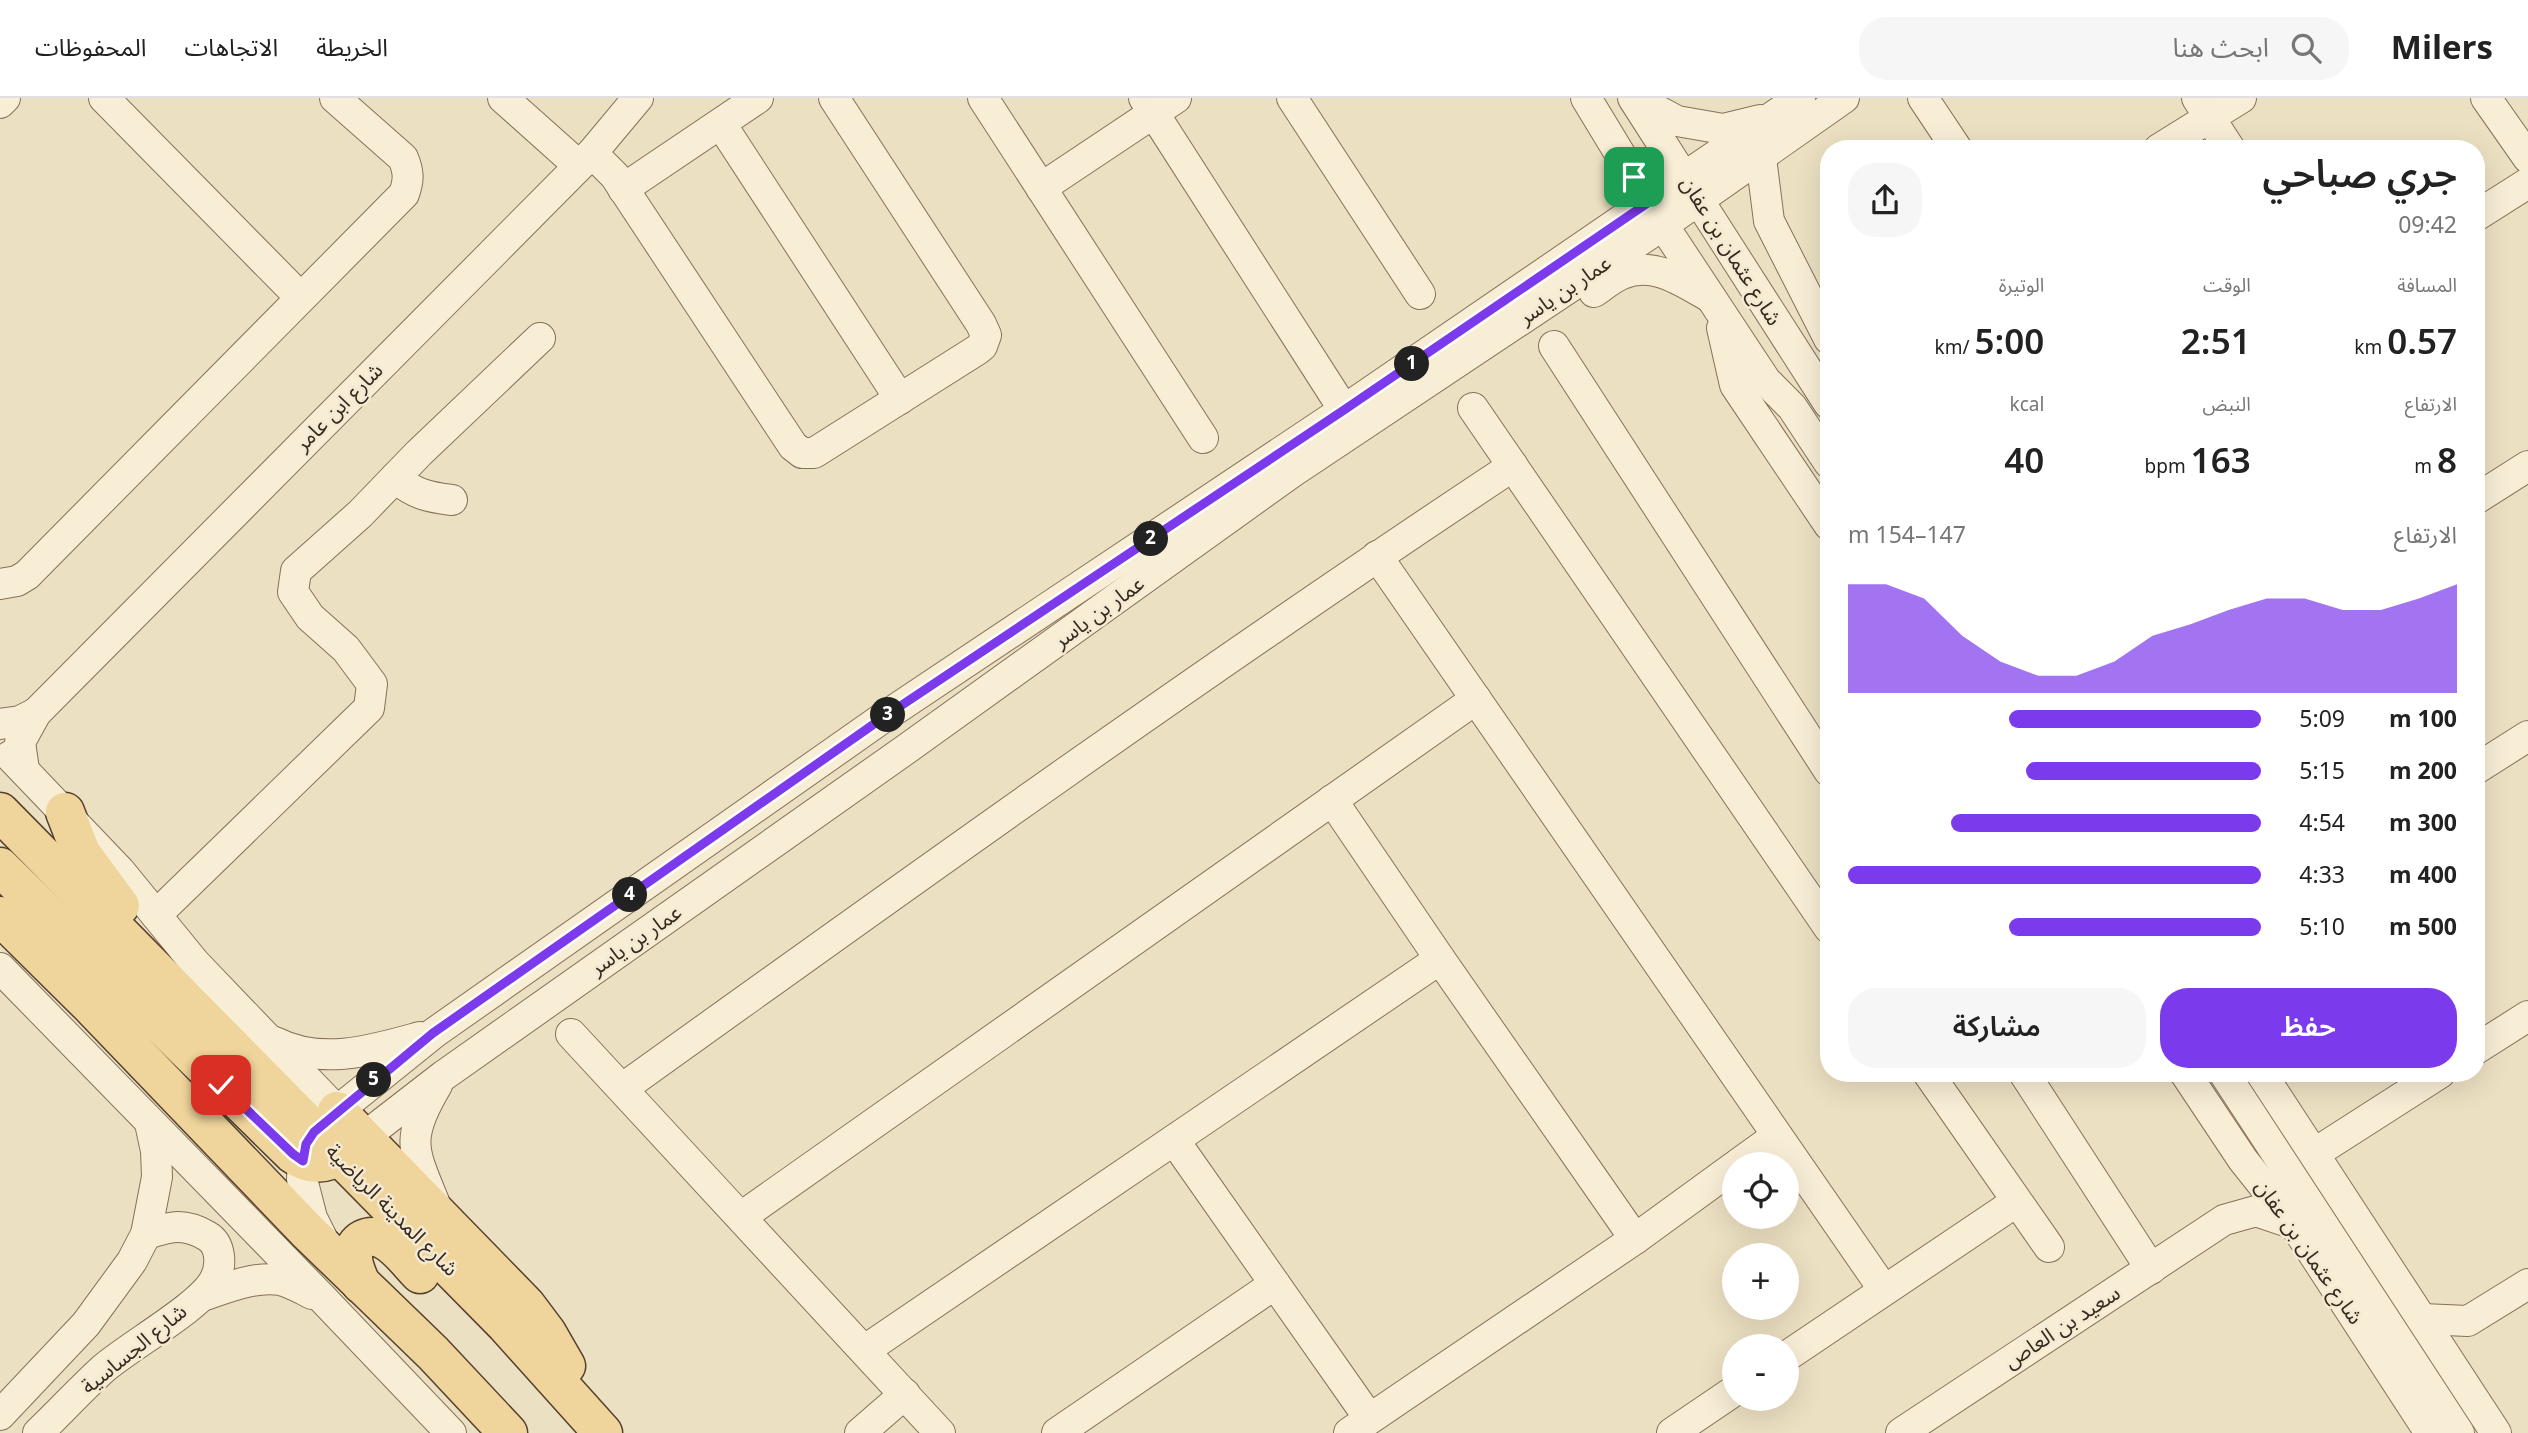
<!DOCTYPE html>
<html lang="ar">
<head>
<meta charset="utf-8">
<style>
  :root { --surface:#fff; --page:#f6f6f6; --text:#222; --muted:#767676; --line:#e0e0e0; --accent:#7c3aed }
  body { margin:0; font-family:Georgia,"Noto Sans Arabic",serif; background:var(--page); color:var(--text); direction:rtl; height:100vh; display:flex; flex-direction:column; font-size:26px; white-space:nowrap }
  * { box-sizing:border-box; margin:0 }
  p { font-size:23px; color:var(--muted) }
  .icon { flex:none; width:38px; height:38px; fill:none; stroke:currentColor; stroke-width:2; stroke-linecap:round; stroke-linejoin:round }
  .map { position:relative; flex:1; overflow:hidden; direction:ltr }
  .drawer { position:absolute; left:1820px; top:42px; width:665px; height:942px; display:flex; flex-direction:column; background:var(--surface); border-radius:28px; box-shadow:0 7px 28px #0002; direction:rtl }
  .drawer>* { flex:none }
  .tools { position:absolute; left:1722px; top:1054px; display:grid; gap:14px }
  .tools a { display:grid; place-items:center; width:77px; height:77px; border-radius:50%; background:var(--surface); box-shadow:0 7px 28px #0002; font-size:35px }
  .pin { position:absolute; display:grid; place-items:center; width:60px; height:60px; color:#fff; margin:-30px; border-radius:14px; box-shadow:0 4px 10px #0006 }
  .km { position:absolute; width:35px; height:35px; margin:-18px; border-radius:50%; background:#222; color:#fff; font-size:19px; line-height:35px; text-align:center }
  .round { display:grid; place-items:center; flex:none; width:74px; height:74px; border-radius:28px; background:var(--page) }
  .headline { display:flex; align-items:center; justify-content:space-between; height:119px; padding:0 28px }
  h1 { font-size:38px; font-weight:600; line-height:52px }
  .stats { display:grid; grid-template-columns:repeat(3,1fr); gap:10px; height:119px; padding:7px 28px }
  .stats div { display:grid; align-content:center }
  .stats b { font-size:35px; font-weight:600 }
  .stats small { font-size:19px; font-weight:400 }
  .stats p { font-size:19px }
  .chart { height:196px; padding:14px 28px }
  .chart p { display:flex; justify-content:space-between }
  .chart svg { width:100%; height:126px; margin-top:7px; fill:var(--accent); opacity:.7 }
  .primary-button { display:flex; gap:14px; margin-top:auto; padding:14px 28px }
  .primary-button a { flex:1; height:80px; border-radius:28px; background:var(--accent); color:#fff; font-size:28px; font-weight:600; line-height:80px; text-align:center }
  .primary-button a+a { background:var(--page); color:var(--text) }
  ul { padding:0 28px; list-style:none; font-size:23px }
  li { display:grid; grid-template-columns:112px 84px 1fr; align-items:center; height:52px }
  li i { height:18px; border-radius:9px; background:var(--accent) }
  header { display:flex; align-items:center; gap:42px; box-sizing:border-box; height:98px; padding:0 35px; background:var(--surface); border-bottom:2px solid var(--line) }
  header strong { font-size:33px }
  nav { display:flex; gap:38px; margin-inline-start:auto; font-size:24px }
  .search { width:490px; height:63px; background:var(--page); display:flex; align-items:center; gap:18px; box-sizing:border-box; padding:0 24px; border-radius:28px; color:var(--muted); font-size:26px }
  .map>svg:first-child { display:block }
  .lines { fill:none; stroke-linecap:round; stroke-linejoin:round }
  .minor-casing { stroke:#86715a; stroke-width:32 }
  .major-casing { stroke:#54402e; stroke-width:41 }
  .minor { stroke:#f8edd5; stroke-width:30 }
  .major { stroke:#efd49b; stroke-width:38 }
  .route-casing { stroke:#fff; stroke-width:14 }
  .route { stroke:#7c3aed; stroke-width:9 }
  .labels { text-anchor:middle; stroke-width:5; stroke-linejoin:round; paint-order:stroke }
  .street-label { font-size:21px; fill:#36291e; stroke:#f4ead2 }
</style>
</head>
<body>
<header>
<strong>Milers</strong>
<div class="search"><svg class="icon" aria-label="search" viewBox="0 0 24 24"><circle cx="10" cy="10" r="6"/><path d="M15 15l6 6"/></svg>ابحث هنا</div>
<nav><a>الخريطة</a><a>الاتجاهات</a><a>المحفوظات</a></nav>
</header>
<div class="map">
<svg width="2528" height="1335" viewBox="0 0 2528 1335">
  <rect width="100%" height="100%" fill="#ece0c2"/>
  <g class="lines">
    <defs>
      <g id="minor">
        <polyline points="104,0 300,199"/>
        <polyline points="503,0 578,67"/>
        <polyline points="983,0 1203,340"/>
        <polyline points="1144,0 1344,312"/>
        <polyline points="1292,0 1420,196"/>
        <polyline points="1586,0 1663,127 1766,283 1792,309 1829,365"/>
        <polyline points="1633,0 1829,306"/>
        <polyline points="1923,0 1957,51"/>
        <polyline points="2197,0 2230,51"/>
        <polyline points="2486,0 2528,60"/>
        <polyline points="1636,1 1677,23 1723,31 1760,22"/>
        <polyline points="0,5 5,0"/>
        <polyline points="721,26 900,301"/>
        <polyline points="2159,51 2241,0"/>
        <polyline points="592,55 615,78 793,348 802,355 814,355 977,252 982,248 986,237 981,226 834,0"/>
        <polyline points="1761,60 1769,123 1829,241"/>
        <polyline points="1041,90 1176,0"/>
        <polyline points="623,91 758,0"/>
        <polyline points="2476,118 2528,85"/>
        <path d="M 1594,194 C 1603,188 1612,180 1622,176 C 1654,162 1684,185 1710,199"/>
        <polyline points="1722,230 1735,287 1829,427"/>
        <polyline points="1554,248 1829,673"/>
        <polyline points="1473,310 1829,830"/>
        <path d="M 395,380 C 415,396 427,399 452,402"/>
        <polyline points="2476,401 2528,368"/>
        <polyline points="1377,458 1884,1192"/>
        <path d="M 0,486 L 17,483 L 27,477 L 404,96 C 409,82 409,74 403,60 L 335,0"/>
        <polyline points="0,626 20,623 36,615"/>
        <polyline points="10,658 120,773 195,865 337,1013"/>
        <polyline points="2476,671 2528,638"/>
        <polyline points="24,672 20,644 36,615 592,55 638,0"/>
        <polyline points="1332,702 1440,861 1635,1141"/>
        <polyline points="156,817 369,610 372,586 346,551 310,519 293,494 296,473 360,416 419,355 540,240"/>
        <polyline points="0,870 323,1201 451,1335"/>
        <polyline points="571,936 940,1335"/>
        <path d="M 275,944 C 322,968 373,952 420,939"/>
        <polyline points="2476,951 2528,918"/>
        <polyline points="1928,975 2049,1149"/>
        <polyline points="2024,975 2151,1171"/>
        <polyline points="2185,975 2243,1062 2294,1126 2430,1335"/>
        <polyline points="2224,975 2459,1335"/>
        <polyline points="2261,975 2496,1335"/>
        <path d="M 623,990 C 917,779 1211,568 1513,368"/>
        <polyline points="363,1040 443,978 905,652 1291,375 1663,127 1844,0"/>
        <polyline points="1174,1042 1369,1320"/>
        <polyline points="2326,1048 2440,975"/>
        <polyline points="1738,1066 1777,1038"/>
        <path d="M 437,1111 C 414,1053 403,1044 437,987"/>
        <polyline points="741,1119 1476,601"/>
        <polyline points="324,1144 312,1120 302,1081 303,1063 310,1039 326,1022 434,935 884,619 1344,312 1800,0"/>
        <path d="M 202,1198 C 226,1190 254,1178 280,1182 C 290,1184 302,1191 312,1196"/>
        <polyline points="2422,1221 2468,1223 2528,1186"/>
        <polyline points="865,1252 1440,861"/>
        <polyline points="1787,1258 2016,1104"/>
        <polyline points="0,1317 86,1226 132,1163 146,1136 157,1079 156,1053 150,1025"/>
        <path d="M 38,1335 C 60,1314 81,1291 103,1271 C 129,1248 202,1208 215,1181 C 222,1167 221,1146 207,1138 C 183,1124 170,1129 146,1136"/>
        <polyline points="860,1335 905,1296"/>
        <polyline points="1057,1335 1275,1186"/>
        <polyline points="1349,1335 1635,1141 1734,1069"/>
        <polyline points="1672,1335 1734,1293"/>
        <polyline points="1901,1335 2224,1122 2256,1113 2294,1126"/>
      </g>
      <g id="major">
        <polyline points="0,714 506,1227 603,1335"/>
        <polyline points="65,714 81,755 120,808"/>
        <path d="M 0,769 L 293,1056 C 320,1076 341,1058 363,1040"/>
        <polyline points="0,818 92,909 308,1134 433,1255 508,1335"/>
        <polyline points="337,1013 526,1207 547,1235 566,1268"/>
        <path d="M 361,1186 C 358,1178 353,1169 353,1159 C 353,1142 370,1134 384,1142 C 398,1149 409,1165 420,1176"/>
      </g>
    </defs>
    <use href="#minor" class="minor-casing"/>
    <use href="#major" class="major-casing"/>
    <use href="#minor" class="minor"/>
    <use href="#major" class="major"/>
  </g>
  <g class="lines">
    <defs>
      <polyline id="route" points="221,987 293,1056 303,1063 306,1046 314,1034 433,935 884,619 1344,312 1649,104 1634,79"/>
    </defs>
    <use href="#route" class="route-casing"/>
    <use href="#route" class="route"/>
  </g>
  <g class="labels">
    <g class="street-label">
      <text transform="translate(1731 153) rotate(58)" y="7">شارع عثمان بن عفان</text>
      <text transform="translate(1565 192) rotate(-34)" y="7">عمار بن ياسر</text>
      <text transform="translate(339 309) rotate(-45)" y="7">شارع ابن عامر</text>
      <text transform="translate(1099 514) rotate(-36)" y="7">عمار بن ياسر</text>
      <text transform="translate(636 842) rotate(-35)" y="7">عمار بن ياسر</text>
      <text transform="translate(392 1112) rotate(45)" y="7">شارع المدينة الرياضية</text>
      <text transform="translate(2309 1154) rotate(55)" y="7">شارع عثمان بن عفان</text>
      <text transform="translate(2062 1229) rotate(-33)" y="7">سعيد بن العاص</text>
      <text transform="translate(134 1251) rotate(-39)" y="7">شارع الجساسية</text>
    </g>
  </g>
</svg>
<div class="tools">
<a><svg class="icon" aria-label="locate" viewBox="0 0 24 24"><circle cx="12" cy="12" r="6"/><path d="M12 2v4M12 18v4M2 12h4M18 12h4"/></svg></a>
<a>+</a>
<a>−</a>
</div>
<div class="pin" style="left:1634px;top:79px;background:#1e9e55"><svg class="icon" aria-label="arrive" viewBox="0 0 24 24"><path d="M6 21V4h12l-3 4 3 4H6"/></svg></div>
<div class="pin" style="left:221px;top:987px;background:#d93025"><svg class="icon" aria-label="check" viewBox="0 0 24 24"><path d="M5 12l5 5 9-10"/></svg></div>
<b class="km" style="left:1412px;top:266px">1</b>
<b class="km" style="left:1151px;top:441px">2</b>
<b class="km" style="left:888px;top:617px">3</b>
<b class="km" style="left:630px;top:797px">4</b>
<b class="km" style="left:374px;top:982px">5</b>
<section class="drawer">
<div class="headline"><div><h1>جري صباحي</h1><p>09:42</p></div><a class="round"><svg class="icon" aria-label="share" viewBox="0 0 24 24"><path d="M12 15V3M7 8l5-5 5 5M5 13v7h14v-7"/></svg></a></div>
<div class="stats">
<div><p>المسافة</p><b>0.57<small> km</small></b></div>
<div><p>الوقت</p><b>2:51</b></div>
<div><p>الوتيرة</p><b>5:00<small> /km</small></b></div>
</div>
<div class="stats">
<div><p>الارتفاع</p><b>8<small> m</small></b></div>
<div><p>النبض</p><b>163<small> bpm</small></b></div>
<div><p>kcal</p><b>40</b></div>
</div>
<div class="chart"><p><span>الارتفاع</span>147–154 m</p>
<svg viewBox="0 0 160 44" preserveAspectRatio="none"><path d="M0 44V6L10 6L20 11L30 24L40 33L50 38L60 38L70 33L80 24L90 20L100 15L110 11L120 11L130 15L140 15L150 11L160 6V44z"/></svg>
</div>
<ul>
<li><b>100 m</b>5:09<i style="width:61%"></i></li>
<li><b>200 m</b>5:15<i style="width:57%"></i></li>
<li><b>300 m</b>4:54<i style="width:75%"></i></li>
<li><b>400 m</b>4:33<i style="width:100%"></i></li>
<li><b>500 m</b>5:10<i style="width:61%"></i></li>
</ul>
<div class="primary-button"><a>حفظ</a><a>مشاركة</a></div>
</section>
</div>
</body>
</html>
